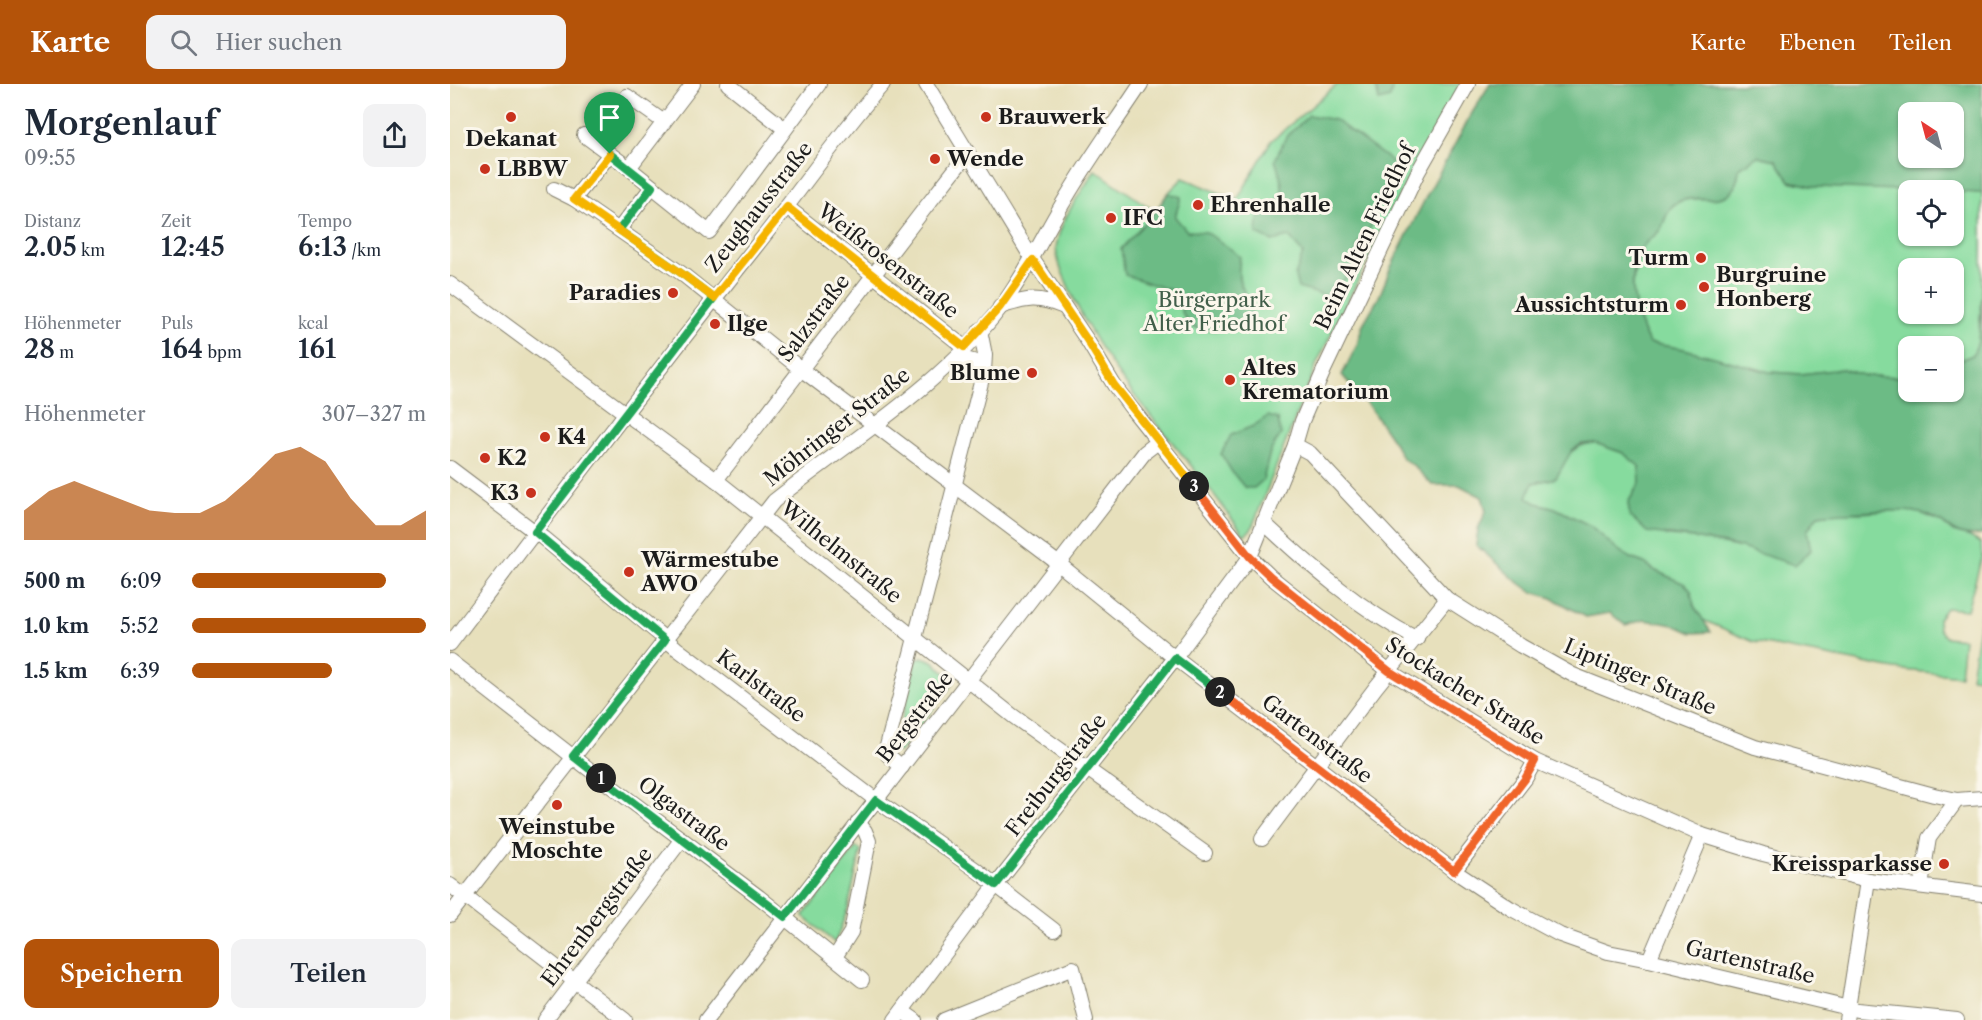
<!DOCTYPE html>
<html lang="de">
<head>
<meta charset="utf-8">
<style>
  :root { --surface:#fff; --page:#f2f2f3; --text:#1f2937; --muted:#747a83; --accent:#b45309 }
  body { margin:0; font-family:"Libre Caslon Text",serif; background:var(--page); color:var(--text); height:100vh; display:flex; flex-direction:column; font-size:22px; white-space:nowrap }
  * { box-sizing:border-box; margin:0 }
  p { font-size:20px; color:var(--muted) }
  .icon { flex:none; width:33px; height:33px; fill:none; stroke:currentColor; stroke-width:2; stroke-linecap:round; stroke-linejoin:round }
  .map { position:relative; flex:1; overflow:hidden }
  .drawer { display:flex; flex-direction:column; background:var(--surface); width:450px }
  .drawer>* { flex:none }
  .needle { width:39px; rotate:324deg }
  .buttons { position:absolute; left:1448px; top:18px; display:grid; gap:12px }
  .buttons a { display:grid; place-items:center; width:66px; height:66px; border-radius:12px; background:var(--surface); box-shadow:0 2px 4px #0004; font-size:30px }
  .pin { position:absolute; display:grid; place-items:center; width:51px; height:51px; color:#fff; margin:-62px -26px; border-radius:50% 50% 50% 0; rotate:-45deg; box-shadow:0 0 6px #0007 }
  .pin .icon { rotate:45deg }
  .km { position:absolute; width:30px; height:30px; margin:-15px; border-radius:50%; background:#222; color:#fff; font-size:16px; line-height:30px; text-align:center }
  .round { display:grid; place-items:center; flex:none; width:63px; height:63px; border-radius:12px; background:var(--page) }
  .headline { display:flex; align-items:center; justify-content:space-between; height:102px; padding:0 24px }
  h1 { font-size:33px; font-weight:600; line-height:45px }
  .stats { display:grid; grid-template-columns:repeat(3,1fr); gap:9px; height:102px; padding:6px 24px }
  .stats div { display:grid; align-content:center }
  .stats b { font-size:26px; font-weight:600 }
  .stats small { font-size:16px; font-weight:400 }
  .stats p { font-size:16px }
  .chart { height:168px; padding:12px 24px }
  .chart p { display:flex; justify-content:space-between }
  .chart svg { width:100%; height:108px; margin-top:6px; fill:var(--accent); opacity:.7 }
  .primary-button { display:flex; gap:12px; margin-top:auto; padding:12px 24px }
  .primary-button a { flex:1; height:69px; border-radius:12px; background:var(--accent); color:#fff; font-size:24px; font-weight:600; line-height:69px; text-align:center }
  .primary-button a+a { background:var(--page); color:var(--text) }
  ul { padding:0 24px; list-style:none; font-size:20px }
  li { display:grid; grid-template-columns:96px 72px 1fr; align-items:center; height:45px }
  li i { height:15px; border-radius:8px; background:var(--accent) }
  header { display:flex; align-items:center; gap:36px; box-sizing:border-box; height:84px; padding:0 30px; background:var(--accent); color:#fff }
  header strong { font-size:28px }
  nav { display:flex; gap:33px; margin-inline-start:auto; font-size:21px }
  .search { width:420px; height:54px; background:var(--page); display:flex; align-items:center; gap:15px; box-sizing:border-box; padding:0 21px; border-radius:12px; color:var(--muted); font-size:22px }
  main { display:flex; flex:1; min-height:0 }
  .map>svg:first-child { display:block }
  .green { fill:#86db9e; stroke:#517c5d; stroke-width:1.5; fill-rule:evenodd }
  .forest { fill:#6cbb85; stroke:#446c50; stroke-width:1.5; fill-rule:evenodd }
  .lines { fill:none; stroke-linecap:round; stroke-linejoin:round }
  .minor-casing { stroke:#827e6c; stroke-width:16 }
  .minor { stroke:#fff; stroke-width:14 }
  .split-1-casing { stroke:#fff; stroke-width:12 }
  .split-2-casing { stroke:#fff; stroke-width:12 }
  .split-3-casing { stroke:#fff; stroke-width:12 }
  .split-4-casing { stroke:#fff; stroke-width:12 }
  .split-1 { stroke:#22a559; stroke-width:8 }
  .split-2 { stroke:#22a559; stroke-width:8 }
  .split-3 { stroke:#f0652b; stroke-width:8 }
  .split-4 { stroke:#f5b400; stroke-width:8 }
  .poi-dot { fill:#c8321e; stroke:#fbf7ec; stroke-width:2 }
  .labels { text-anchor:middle; stroke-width:6; stroke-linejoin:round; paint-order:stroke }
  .poi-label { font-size:21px; font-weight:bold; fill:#1c1c1c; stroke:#fbf7ec; text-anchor:start }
  .street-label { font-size:21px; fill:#1c1c1c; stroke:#fbf7ec }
  .park-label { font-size:21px; fill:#415f4a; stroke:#fbf7ec }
</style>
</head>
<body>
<header>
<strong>Karte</strong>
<div class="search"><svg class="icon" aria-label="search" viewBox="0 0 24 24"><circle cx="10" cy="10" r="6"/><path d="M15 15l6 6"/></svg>Hier suchen</div>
<nav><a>Karte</a><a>Ebenen</a><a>Teilen</a></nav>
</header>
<main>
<section class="drawer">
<div class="headline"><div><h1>Morgenlauf</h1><p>09:55</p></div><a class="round"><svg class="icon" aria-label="share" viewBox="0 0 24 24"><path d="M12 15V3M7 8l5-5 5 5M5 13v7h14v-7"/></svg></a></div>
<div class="stats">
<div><p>Distanz</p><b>2.05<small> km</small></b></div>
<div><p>Zeit</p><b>12:45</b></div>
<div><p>Tempo</p><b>6:13<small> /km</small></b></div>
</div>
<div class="stats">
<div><p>Höhenmeter</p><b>28<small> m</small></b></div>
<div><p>Puls</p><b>164<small> bpm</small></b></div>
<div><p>kcal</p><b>161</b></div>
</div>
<div class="chart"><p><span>Höhenmeter</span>307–327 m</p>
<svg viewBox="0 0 160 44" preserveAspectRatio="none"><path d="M0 44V32L10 24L20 20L30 24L40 28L50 32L60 33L70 33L80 28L90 19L100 9L110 6L120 12L130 27L140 38L150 38L160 32V44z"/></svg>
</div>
<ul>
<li><b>500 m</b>6:09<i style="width:83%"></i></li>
<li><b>1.0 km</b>5:52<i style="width:100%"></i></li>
<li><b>1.5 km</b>6:39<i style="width:60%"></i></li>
</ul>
<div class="primary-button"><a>Speichern</a><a>Teilen</a></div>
</section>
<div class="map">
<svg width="1532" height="936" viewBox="0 0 1532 936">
  <rect width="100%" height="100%" fill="#fbf7ec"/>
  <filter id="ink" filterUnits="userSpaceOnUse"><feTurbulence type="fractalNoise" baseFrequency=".0167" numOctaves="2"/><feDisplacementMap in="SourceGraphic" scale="12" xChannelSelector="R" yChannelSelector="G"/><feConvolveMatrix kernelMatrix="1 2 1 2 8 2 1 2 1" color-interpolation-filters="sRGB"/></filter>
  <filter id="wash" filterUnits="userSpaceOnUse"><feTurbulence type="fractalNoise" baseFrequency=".008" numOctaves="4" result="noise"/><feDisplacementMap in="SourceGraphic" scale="24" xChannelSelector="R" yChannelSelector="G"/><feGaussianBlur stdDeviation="1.35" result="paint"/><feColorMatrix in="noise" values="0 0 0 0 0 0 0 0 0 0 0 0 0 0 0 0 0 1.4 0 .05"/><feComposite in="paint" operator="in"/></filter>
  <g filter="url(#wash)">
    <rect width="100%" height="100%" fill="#e7e0bc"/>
    <g class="green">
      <path d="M 888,0 L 1012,0 L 970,71 L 867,279 L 801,446 L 794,451 C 778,430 764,409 747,389 C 697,326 647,274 616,197 C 611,185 604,172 607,158 C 612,132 632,108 645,86 L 706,128 L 718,109 L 733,94 L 787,116 L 821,57 Z"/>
      <path d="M 1308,72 L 1326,76 L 1340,97 L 1366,103 L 1498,106 L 1458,106 L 1458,152 L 1503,152 L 1503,107 L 1532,109 L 1532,213 L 1528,258 L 1523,271 L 1503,279 L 1503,262 L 1458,262 L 1458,293 L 1416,292 L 1392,285 L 1351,290 L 1319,288 L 1234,265 L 1199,259 C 1185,233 1178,203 1188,175 C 1189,170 1190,166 1193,162 C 1198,156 1205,152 1210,146 C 1215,138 1217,124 1226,119 C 1249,106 1286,132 1289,84 ZM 1458,184 L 1503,184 L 1503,230 L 1458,230 Z"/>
      <path d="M 1145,359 L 1173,369 L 1189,382 L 1190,398 L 1178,419 L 1180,432 L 1218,452 L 1244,454 L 1296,465 L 1357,447 L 1368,431 L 1389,428 L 1410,429 L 1451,426 L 1471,429 L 1491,438 L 1503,448 L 1520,453 L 1531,459 L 1532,473 L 1517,526 L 1496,524 L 1488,535 L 1489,545 L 1495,553 L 1514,555 L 1510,592 L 1445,585 L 1304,558 L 1253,536 L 1244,522 L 1241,507 L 1235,500 L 1206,487 L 1194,479 L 1180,474 L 1164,463 L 1141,442 L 1105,424 L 1086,419 L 1076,413 L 1083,399 L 1106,394 C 1116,373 1120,361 1145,359 Z"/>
      <polygon points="1532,523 1532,594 1521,593"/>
      <polygon points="472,573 483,577 504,598 449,669 444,666 466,576"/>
      <polygon points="406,763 411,766 398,824 385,859 353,832"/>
    </g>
    <g class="forest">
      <polygon points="925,0 943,0 940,14 929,17"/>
      <path d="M 1040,0 L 1532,0 L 1532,109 L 1366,103 L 1340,97 L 1326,76 L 1308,72 L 1289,84 C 1285,132 1250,105 1226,119 C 1217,124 1215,138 1210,146 C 1205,152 1198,156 1193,162 C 1174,186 1185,235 1199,259 L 1234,265 L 1319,288 L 1351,290 L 1392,285 L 1416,292 L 1458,293 L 1458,308 L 1503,308 L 1503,279 L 1523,271 L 1528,258 L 1532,213 L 1532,451 C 1500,456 1499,436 1474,430 C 1454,425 1434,427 1414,428 C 1398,429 1384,429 1368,431 L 1357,447 L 1361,466 L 1345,481 L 1285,462 L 1244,454 L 1197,448 L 1180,432 L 1178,419 L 1190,398 L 1189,382 L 1173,369 L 1145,359 L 1132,360 L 1122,366 L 1106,394 L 1083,399 L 1077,413 L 1086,419 L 1105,424 L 1141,442 L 1164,463 L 1180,474 L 1194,479 L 1206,487 L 1235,500 L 1241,507 L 1244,522 L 1261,548 L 1242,549 L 1224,541 L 1195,536 L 1175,541 L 1160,529 L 1136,533 L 1102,514 L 1082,508 L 1065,496 L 1026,461 L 1028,445 L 1036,427 L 1032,413 L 1009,401 L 982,401 L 964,382 L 952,374 L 945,360 L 920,324 L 892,291 L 907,261 L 913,240 L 929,213 L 941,183 L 977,111 L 1022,29 ZM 1458,28 L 1503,28 L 1503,74 L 1458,74 Z"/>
      <path d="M 859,31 L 885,36 L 952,85 L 925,129 L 920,145 L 907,163 L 907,182 L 879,213 L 848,204 L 845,192 L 853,169 L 839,153 L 822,157 L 807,150 L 808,135 C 835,111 837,111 825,76 L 836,53 Z"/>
      <path d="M 718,109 L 731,113 L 725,133 L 737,147 L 756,148 L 782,166 L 790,173 C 789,183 787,194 792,203 C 798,216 800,213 802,230 C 780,249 769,248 741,243 L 733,231 L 726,208 L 675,191 L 671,165 C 687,146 705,130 718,109 Z"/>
      <polygon points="818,332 828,335 831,350 820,368 813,396 804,404 795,404 782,388 771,370 781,351 803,342"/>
    </g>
  </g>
  <g filter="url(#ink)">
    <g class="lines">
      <defs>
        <g id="minor">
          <polyline points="278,0 335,45"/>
          <polyline points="476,0 583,176 637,256 664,301 682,325 800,473 821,493 939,587 1085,677 1252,751 1313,770 1418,796 1532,810"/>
          <polyline points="177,12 214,38"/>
          <polyline points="134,51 179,84 259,148 369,0"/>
          <polyline points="179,84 243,0"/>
          <polyline points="104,105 124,115 231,189 352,286 609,480 725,574 1004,787 1060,824 1110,851 1158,868 1199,876 1407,926 1507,936"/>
          <polyline points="124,115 160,70"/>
          <polyline points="337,123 514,263"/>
          <polyline points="169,145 202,103"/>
          <polyline points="0,200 266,396 563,632 755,769"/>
          <path d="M 550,223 C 578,214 588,212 614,223"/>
          <path d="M 500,279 C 514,274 525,273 534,287"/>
          <polyline points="845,361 860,369 997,515 1071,562 1123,591 1305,663 1484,711 1507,716 1532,714"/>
          <polyline points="0,384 93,454 226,564 426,716 525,785 604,846"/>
          <polyline points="266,396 475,124 511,78 519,72"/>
          <path d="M 813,438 C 860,482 909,525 967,555"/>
          <path d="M 0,560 C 101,426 203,292 307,161 C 350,107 388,51 433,0"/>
          <polyline points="0,577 158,700 309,813 412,896"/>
          <polyline points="452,683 438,671 436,666 534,287 535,271 530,246"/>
          <polyline points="812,755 926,603 997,515"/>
          <polyline points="1004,787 1075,695 1085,677"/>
          <polyline points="0,801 175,936"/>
          <polyline points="1471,802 1479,754 1507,716"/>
          <path d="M 0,831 L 324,417 C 402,355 490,303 551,223 C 577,188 594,150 616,114 C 639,75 666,38 691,0"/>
          <polyline points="385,873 401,848 419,757 415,747 408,738"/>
          <polyline points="1199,876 1252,751"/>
          <polyline points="452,927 465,936"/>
          <polyline points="95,936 232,755"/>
          <polyline points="256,936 695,368 708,358"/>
          <polyline points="445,936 546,801 725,574 800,473 845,361 852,337 874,286 968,88 1018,0"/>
          <polyline points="494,936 623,884 636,936"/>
          <polyline points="1396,936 1418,796"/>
        </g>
      </defs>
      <use href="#minor" class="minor-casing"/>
      <use href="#minor" class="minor"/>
    </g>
  </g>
  <g class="lines" filter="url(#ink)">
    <defs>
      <polyline id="split-1" points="151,694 123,672 215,556 85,448 264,214 231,189 169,146 202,103 160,70"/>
      <polyline id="split-2" points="151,694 335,833 426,716 546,801 725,574 770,608"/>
      <polyline id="split-3" points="744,402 800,473 821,493 939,587 1085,677 1075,695 1004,787 770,608"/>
      <polyline id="split-4" points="160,70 124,115 231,189 264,214 337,123 514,263 550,223 583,176 637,256 664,301 744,402"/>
    </defs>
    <use href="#split-1" class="split-1-casing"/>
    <use href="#split-2" class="split-2-casing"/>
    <use href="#split-3" class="split-3-casing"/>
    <use href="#split-4" class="split-4-casing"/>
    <use href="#split-1" class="split-1"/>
    <use href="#split-2" class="split-2"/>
    <use href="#split-3" class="split-3"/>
    <use href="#split-4" class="split-4"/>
  </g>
  <g class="poi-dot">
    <circle cx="61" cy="33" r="6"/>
    <circle cx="536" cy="33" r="6"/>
    <circle cx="485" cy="75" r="6"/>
    <circle cx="35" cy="85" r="6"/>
    <circle cx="748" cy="121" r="6"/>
    <circle cx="661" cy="134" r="6"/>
    <circle cx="1251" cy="174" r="6"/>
    <circle cx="1254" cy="203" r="6"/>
    <circle cx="223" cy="209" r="6"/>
    <circle cx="1231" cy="221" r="6"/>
    <circle cx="265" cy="240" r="6"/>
    <circle cx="582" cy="289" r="6"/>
    <circle cx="780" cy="296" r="6"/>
    <circle cx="95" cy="353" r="6"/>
    <circle cx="35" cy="374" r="6"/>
    <circle cx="81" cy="409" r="6"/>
    <circle cx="179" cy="488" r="6"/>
    <circle cx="107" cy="721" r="6"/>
    <circle cx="1494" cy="780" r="6"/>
  </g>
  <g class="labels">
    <g class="poi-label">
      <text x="548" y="40">Brauwerk</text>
      <text x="61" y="62" text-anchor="middle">Dekanat</text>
      <text x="497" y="82">Wende</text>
      <text x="47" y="92">LBBW</text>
      <text x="760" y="128">Ehrenhalle</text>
      <text x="673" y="141">IFC</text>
      <text x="1239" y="181" text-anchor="end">Turm</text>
      <text x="1266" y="198">Burgruine<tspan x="1266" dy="24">Honberg</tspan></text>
      <text x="211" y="216" text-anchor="end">Paradies</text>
      <text x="1219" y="228" text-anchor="end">Aussichtsturm</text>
      <text x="277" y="247">Ilge</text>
      <text x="792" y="291">Altes<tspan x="792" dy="24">Krematorium</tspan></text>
      <text x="570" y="296" text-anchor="end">Blume</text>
      <text x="107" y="360">K4</text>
      <text x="47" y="381">K2</text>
      <text x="69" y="416" text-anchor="end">K3</text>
      <text x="191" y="483">Wärmestube<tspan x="191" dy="24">AWO</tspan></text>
      <text x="107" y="750" text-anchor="middle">Weinstube<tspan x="107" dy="24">Moschte</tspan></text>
      <text x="1482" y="787" text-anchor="end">Kreissparkasse</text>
    </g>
    <g class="street-label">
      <text transform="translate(309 123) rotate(-52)" y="7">Zeughausstraße</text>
      <text transform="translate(915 153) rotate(-64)" y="7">Beim Alten Friedhof</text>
      <text transform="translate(438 177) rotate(38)" y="7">Weißrosenstraße</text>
      <text transform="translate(364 234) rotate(-53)" y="7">Salzstraße</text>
      <text transform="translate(387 343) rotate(-38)" y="7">Möhringer Straße</text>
      <text transform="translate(391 468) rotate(39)" y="7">Wilhelmstraße</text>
      <text transform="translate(1190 593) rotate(23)" y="7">Liptinger Straße</text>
      <text transform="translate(311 602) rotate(37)" y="7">Karlstraße</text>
      <text transform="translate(1015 607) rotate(32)" y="7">Stockacher Straße</text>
      <text transform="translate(465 633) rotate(-52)" y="7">Bergstraße</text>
      <text transform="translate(867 655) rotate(37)" y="7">Gartenstraße</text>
      <text transform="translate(606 691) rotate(-52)" y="7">Freiburgstraße</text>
      <text transform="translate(234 730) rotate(37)" y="7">Olgastraße</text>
      <text transform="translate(147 833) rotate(-53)" y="7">Ehrenbergstraße</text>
      <text transform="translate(1300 878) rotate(13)" y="7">Gartenstraße</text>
    </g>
    <g class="park-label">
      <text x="764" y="223">Bürgerpark<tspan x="764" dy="24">Alter Friedhof</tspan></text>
    </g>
  </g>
</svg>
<div class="buttons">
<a><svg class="needle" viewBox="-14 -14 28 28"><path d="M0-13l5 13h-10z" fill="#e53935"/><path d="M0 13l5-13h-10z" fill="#747a83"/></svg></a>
<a><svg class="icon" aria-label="locate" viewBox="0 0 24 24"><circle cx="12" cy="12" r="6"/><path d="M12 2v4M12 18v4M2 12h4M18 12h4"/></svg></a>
<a>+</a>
<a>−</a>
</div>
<div class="pin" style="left:160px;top:70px;background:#1e9e55"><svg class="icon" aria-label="arrive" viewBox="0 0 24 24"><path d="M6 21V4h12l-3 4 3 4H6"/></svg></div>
<b class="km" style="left:151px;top:694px">1</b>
<b class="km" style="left:770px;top:608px">2</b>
<b class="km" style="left:744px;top:402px">3</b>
</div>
</main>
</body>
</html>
